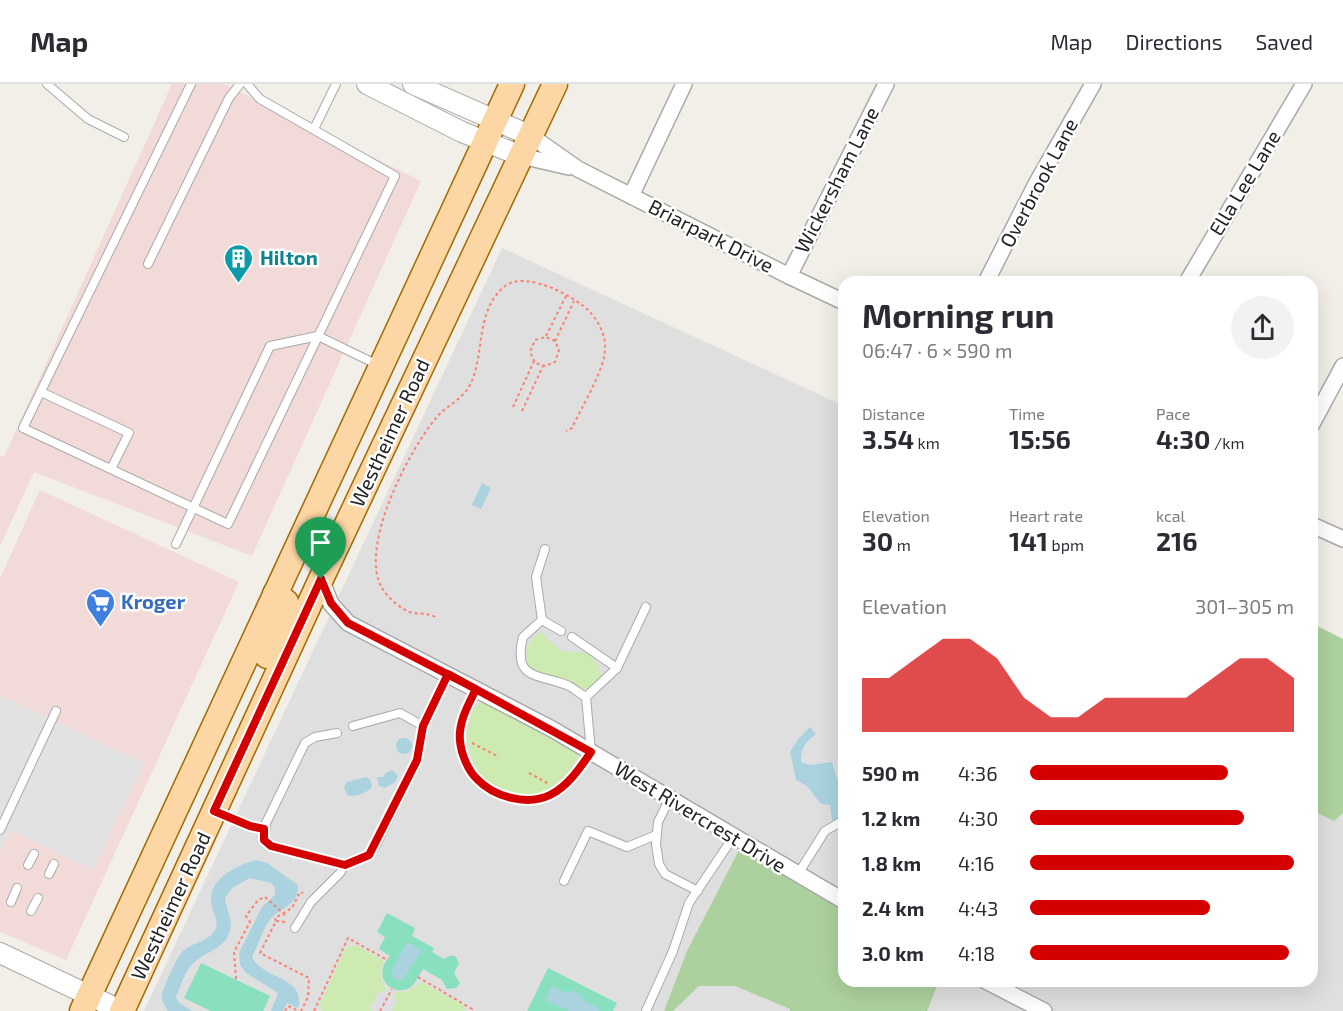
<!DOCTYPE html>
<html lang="en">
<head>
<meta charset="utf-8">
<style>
  :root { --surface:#fff; --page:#f2f2f3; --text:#2b2b33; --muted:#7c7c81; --line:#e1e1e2; --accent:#d40000 }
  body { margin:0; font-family:"Exo 2",sans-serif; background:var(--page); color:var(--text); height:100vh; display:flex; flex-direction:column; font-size:22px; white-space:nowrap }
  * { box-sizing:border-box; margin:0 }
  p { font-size:20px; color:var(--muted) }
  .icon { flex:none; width:33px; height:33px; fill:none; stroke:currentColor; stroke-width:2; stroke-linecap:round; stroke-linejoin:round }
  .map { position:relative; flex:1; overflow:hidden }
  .side { position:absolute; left:838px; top:192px; width:480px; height:711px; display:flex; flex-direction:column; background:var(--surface); border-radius:18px; box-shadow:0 6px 24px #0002 }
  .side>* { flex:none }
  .pin { position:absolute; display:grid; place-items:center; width:51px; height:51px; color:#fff; margin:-62px -26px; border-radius:50% 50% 50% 0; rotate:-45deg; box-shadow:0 0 6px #0007 }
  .pin .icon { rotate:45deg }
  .round { display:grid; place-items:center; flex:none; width:63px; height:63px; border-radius:32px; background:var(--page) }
  .head { display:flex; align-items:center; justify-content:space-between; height:102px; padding:0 24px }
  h1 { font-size:33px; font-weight:700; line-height:45px }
  .figures { display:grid; grid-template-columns:repeat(3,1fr); gap:9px; height:102px; padding:6px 24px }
  .figures div { display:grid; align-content:center }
  .figures b { font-size:26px; font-weight:700 }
  .figures small { font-size:16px; font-weight:400 }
  .figures p { font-size:16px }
  .chart { height:168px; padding:12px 24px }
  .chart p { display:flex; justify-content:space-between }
  .chart svg { width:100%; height:108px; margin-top:6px; fill:var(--accent); opacity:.7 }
  ul { padding:0 24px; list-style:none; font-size:20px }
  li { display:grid; grid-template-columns:96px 72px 1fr; align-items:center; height:45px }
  li i { height:15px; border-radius:8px; background:var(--accent) }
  header { display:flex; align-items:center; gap:36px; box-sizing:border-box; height:84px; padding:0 30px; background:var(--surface); border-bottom:2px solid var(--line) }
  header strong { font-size:28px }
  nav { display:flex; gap:33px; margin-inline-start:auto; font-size:21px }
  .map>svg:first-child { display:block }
  .residential { fill:#e0dfdf }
  .commercial { fill:#f2dad9 }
  .grass { fill:#cdebb0 }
  .forest { fill:#add19e }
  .pitch { fill:#88e0be }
  .parking { fill:#e2e2e2 }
  .plaza { fill:#dddde8 }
  .water { fill:#aad3df }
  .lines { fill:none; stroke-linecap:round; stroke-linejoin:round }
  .service-casing { stroke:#a9a9a9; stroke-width:10 }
  .minor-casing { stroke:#a9a9a9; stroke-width:18 }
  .tertiary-casing { stroke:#a9a9a9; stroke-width:22 }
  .primary-casing { stroke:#a06b00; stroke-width:27 }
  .path { stroke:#fa8072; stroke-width:2; stroke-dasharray:3 3; stroke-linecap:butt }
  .service { stroke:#fff; stroke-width:8 }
  .minor { stroke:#fff; stroke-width:15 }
  .tertiary { stroke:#fff; stroke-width:20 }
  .primary { stroke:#fcd6a4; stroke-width:24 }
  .path-bridge { stroke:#fa8072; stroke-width:2; stroke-dasharray:3 3; stroke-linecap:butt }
  .route-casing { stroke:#fff; stroke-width:12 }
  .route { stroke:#d40000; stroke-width:8 }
  .labels { text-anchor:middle; stroke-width:5; stroke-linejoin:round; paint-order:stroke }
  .street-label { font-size:20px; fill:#222; stroke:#fff }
  .culture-label { font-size:20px; font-weight:bold; fill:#0d838f; stroke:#fff; text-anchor:start }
  .shop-label { font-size:20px; font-weight:bold; fill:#366cbe; stroke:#fff; text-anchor:start }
</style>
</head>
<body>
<header>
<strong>Map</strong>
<nav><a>Map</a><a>Directions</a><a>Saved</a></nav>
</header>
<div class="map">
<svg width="1343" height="927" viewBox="0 0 1343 927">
  <rect width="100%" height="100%" fill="#f2efe9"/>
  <polygon class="residential" points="502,164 844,322 844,897 1312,897 1313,540 1343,555 1343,927 144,927"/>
  <g class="commercial">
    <polygon points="172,0 224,0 421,97 252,472 34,388 0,462 0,371 4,373"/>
    <polygon points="40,406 239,498 66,876 0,848 0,494"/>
  </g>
  <g class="grass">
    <path d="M 540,548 L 561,567 L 588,569 L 599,583 L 601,592 C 585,617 581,600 565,595 C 554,591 542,592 531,587 C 524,571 524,559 540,548 Z"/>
    <path d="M 484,616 L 575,666 L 579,672 C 540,747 447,705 472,626 Z"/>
    <path d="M 356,861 L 384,877 C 379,887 379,895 386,904 L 384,908 L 380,906 L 370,924 L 372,927 L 322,927 L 319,922 L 346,863 L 352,863 Z"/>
    <polygon points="421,898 465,922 464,927 392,927 397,916 394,914 396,908 409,907"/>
  </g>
  <g class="forest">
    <polygon points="1313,540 1343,555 1343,729 1334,737 1313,727"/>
    <polygon points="740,764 844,824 844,897 939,897 927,927 790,927 790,925 735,902 699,902 673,927 664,927 687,867"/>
  </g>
  <g class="pitch">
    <path d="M 387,829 L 415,844 L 412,852 L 434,864 L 432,868 L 444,875 L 449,872 L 455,872 L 459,879 L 454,889 L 460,899 L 456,904 L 447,905 L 442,896 L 423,885 C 420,890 417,897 413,901 C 400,914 378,901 383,884 C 384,879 387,876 390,872 L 379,865 L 385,853 L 377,848 Z"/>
    <polygon points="201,879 270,912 263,927 211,927 184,914"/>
    <polygon points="548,884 617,919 613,927 527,927"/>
  </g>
  <polygon class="parking" points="0,611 144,679 93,786 11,746 0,768"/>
  <polygon class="plaza" points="381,910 394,917 388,927 381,927 374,923"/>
  <g class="water">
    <polygon points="482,399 491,404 481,425 472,421"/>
    <path d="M 810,643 L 816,650 C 805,658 801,664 801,678 L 810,681 L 832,678 L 844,718 L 844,739 L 832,736 L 830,721 L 821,720 L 807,702 L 796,696 L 790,668 L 799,654 Z"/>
    <circle cx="404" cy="662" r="8"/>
    <polygon points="392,686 398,692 395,698 385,704 379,702 377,693 384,693 385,689"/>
    <path d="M 366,693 L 370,695 L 372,703 C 367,709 354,714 347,711 L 344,703 L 347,698 Z"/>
    <path d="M 256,776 L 267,779 L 298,801 C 299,823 279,823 269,837 C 262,847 258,862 252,873 C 262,895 307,893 298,924 L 287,919 L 283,927 L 271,927 L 278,909 L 246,889 L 240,881 L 239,869 L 262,823 L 275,811 L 275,804 L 271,799 L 250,794 L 232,804 L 225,814 C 226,823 231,832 231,841 C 229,867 201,867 190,883 C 184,891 180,903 176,913 L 179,919 L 192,927 L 168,927 C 164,921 161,917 162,910 C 164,902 177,873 182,868 C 192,858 210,858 216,844 C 219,836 211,826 211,817 C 210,794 237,781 256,776 Z"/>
    <polygon points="407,858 422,866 404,895 396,896 392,893 391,888"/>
    <polygon points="552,902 569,910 572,906 583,912 582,916 600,924 598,927 570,927 545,916"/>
  </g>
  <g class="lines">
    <defs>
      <g id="service">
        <polyline points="47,0 88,35 124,53"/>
        <polyline points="191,0 23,344 228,440 395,92 260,15 247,0"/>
        <polyline points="314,45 336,0"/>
        <polyline points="148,180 229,14 240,0"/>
        <polyline points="41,308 129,349 111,385"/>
        <polyline points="176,460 270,262 318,252 378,281"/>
        <path d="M 542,536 L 523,553 C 512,598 540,589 569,602 C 575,605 580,610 586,613"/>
        <polyline points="542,536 536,493 545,465"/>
        <polyline points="542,536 561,547"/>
        <polyline points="572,553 617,584"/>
        <path d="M 476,605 C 468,621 458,639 460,657 C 461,669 468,687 477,695 C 494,713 527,722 550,711 C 568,702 580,684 591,668 L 586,613 L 617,584 L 646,523"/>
        <polyline points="353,642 400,629 423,642"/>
        <polyline points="337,649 315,653 305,659 266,739 264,756 271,762 345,781 369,771 376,761 417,676 423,642 448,590"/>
        <polyline points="670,714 658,738 656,760 659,780 665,790 698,807"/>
        <polyline points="217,728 250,742 264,745"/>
        <polyline points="0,746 56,627"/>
        <polyline points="28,781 34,770"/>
        <polyline points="49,790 54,780"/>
        <polyline points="798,790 825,747 844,736"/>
        <polyline points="564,797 588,747 627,763 656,751"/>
        <polyline points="11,818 17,804"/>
        <polyline points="31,827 38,814"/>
        <polyline points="295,844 311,818 340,789 345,781"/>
        <polyline points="646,927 673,867 689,819 734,752"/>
      </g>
      <g id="minor">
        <polyline points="531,52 578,85 789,192 844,218"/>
        <polyline points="521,72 569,83"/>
        <polyline points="631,112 684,0"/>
        <polyline points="789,192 886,0"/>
        <polyline points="986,198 1036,100 1093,0"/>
        <polyline points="1187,198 1304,0"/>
        <polyline points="1312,340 1343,282"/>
        <polyline points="1312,441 1343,455"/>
        <polyline points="321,495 331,520 348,539 552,645 844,817"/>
        <polyline points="986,897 1044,927"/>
      </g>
      <g id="tertiary">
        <polyline points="367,0 462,48 521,72"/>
        <polyline points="413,0 531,52"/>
        <polyline points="0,869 122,927"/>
      </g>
      <g id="primary">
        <polyline points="267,572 287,527 286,518 275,510"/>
        <polyline points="82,927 512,0"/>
        <polyline points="122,927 321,495 555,0"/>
      </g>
    </defs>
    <use href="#service" class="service-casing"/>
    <use href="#minor" class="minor-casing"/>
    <use href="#tertiary" class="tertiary-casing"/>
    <use href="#primary" class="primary-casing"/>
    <g class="path">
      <polyline points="546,252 566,212"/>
      <polyline points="555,257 546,253 535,256 530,268 535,279 545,282 555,278 559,266 555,257 574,217"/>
      <polyline points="513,323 534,277"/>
      <polyline points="522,327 543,282"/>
      <path d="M 435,533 C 428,529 421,530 413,529 C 401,526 388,514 382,504 C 358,464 409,366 436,334 C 446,322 461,316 469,303 C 486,271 474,227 505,202 C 525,186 575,212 590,228 C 599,238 606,252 605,265 C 605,285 581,324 572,344 L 566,347"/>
      <polyline points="472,659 499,673"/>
      <polyline points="529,689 549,700"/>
      <polyline points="276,837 275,834 292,824 300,808 303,809"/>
      <polyline points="285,838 276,837 260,869 309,894 308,913 301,927"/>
      <polyline points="418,893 472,925 471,927"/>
      <polyline points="236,895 234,868 250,838 246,832 258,816 265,813"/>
      <polyline points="285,927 288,922 299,927"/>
      <polyline points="314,927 348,854 387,876"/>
      <polyline points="380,927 392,905"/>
    </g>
    <use href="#service" class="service"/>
    <use href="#minor" class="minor"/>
    <use href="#tertiary" class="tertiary"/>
    <use href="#primary" class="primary"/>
    <polyline class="path-bridge" points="265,813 287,833"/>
  </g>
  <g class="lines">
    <defs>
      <path id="route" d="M 321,495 L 214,727 L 250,742 L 264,745 L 264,756 L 271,762 L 345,781 L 369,771 L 417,676 L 423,642 L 448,590 L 591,668 C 580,684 568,702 550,711 C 527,722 494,713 477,695 C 468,687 461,669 460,657 C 458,639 468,621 476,605 L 348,539 L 331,519 L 321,495"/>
    </defs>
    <use href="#route" class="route-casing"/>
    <use href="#route" class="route"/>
  </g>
  <defs>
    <symbol id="building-pin" viewBox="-11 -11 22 30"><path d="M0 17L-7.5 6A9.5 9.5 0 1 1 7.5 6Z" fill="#0f9aa8" stroke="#fff"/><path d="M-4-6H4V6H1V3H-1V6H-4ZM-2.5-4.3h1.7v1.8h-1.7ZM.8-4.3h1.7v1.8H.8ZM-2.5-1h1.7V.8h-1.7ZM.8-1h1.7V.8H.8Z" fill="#fff"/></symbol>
    <symbol id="supermarket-pin" viewBox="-11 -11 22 30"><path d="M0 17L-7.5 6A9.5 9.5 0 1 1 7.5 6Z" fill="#3f7fe0" stroke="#fff"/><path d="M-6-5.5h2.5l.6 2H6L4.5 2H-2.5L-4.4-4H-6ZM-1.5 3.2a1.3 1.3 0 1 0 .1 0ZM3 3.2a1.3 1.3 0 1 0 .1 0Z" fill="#fff"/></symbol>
  </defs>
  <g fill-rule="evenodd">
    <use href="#building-pin" x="222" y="158" width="33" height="45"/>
    <use href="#supermarket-pin" x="84" y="502" width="33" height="45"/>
  </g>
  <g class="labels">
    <g class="street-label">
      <text transform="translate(837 96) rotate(-63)" y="7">Wickersham Lane</text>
      <text transform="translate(1039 99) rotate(-62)" y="7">Overbrook Lane</text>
      <text transform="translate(1245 99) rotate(-59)" y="7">Ella Lee Lane</text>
      <text transform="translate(711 152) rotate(27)" y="7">Briarpark Drive</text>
      <text transform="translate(390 349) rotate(-65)" y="7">Westheimer Road</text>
      <text transform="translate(700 733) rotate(31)" y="7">West Rivercrest Drive</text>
      <text transform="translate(171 822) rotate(-65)" y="7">Westheimer Road</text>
    </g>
    <g class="culture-label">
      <text x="260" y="181">Hilton</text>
    </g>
    <g class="shop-label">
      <text x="121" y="525">Kroger</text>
    </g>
  </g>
</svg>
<div class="pin" style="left:321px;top:495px;background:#1e9e55"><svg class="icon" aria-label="arrive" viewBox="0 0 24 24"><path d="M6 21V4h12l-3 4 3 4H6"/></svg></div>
<section class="side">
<div class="head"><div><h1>Morning run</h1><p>06:47 · 6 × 590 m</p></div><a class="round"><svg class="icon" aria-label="share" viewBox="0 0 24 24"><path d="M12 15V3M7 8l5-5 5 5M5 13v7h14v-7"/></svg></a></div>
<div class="figures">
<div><p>Distance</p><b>3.54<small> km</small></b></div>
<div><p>Time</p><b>15:56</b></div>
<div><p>Pace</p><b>4:30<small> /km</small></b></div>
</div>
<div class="figures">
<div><p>Elevation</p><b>30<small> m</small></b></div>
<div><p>Heart rate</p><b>141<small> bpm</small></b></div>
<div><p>kcal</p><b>216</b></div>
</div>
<div class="chart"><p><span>Elevation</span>301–305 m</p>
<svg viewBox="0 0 160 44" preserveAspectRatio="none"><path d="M0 44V22L10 22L20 14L30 6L40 6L50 14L60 30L70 38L80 38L90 30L100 30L110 30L120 30L130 22L140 14L150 14L160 22V44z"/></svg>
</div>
<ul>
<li><b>590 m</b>4:36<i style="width:75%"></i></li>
<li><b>1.2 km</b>4:30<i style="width:81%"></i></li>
<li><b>1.8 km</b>4:16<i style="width:100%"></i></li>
<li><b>2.4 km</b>4:43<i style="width:68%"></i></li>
<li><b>3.0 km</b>4:18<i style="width:98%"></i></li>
</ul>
</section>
</div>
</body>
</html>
